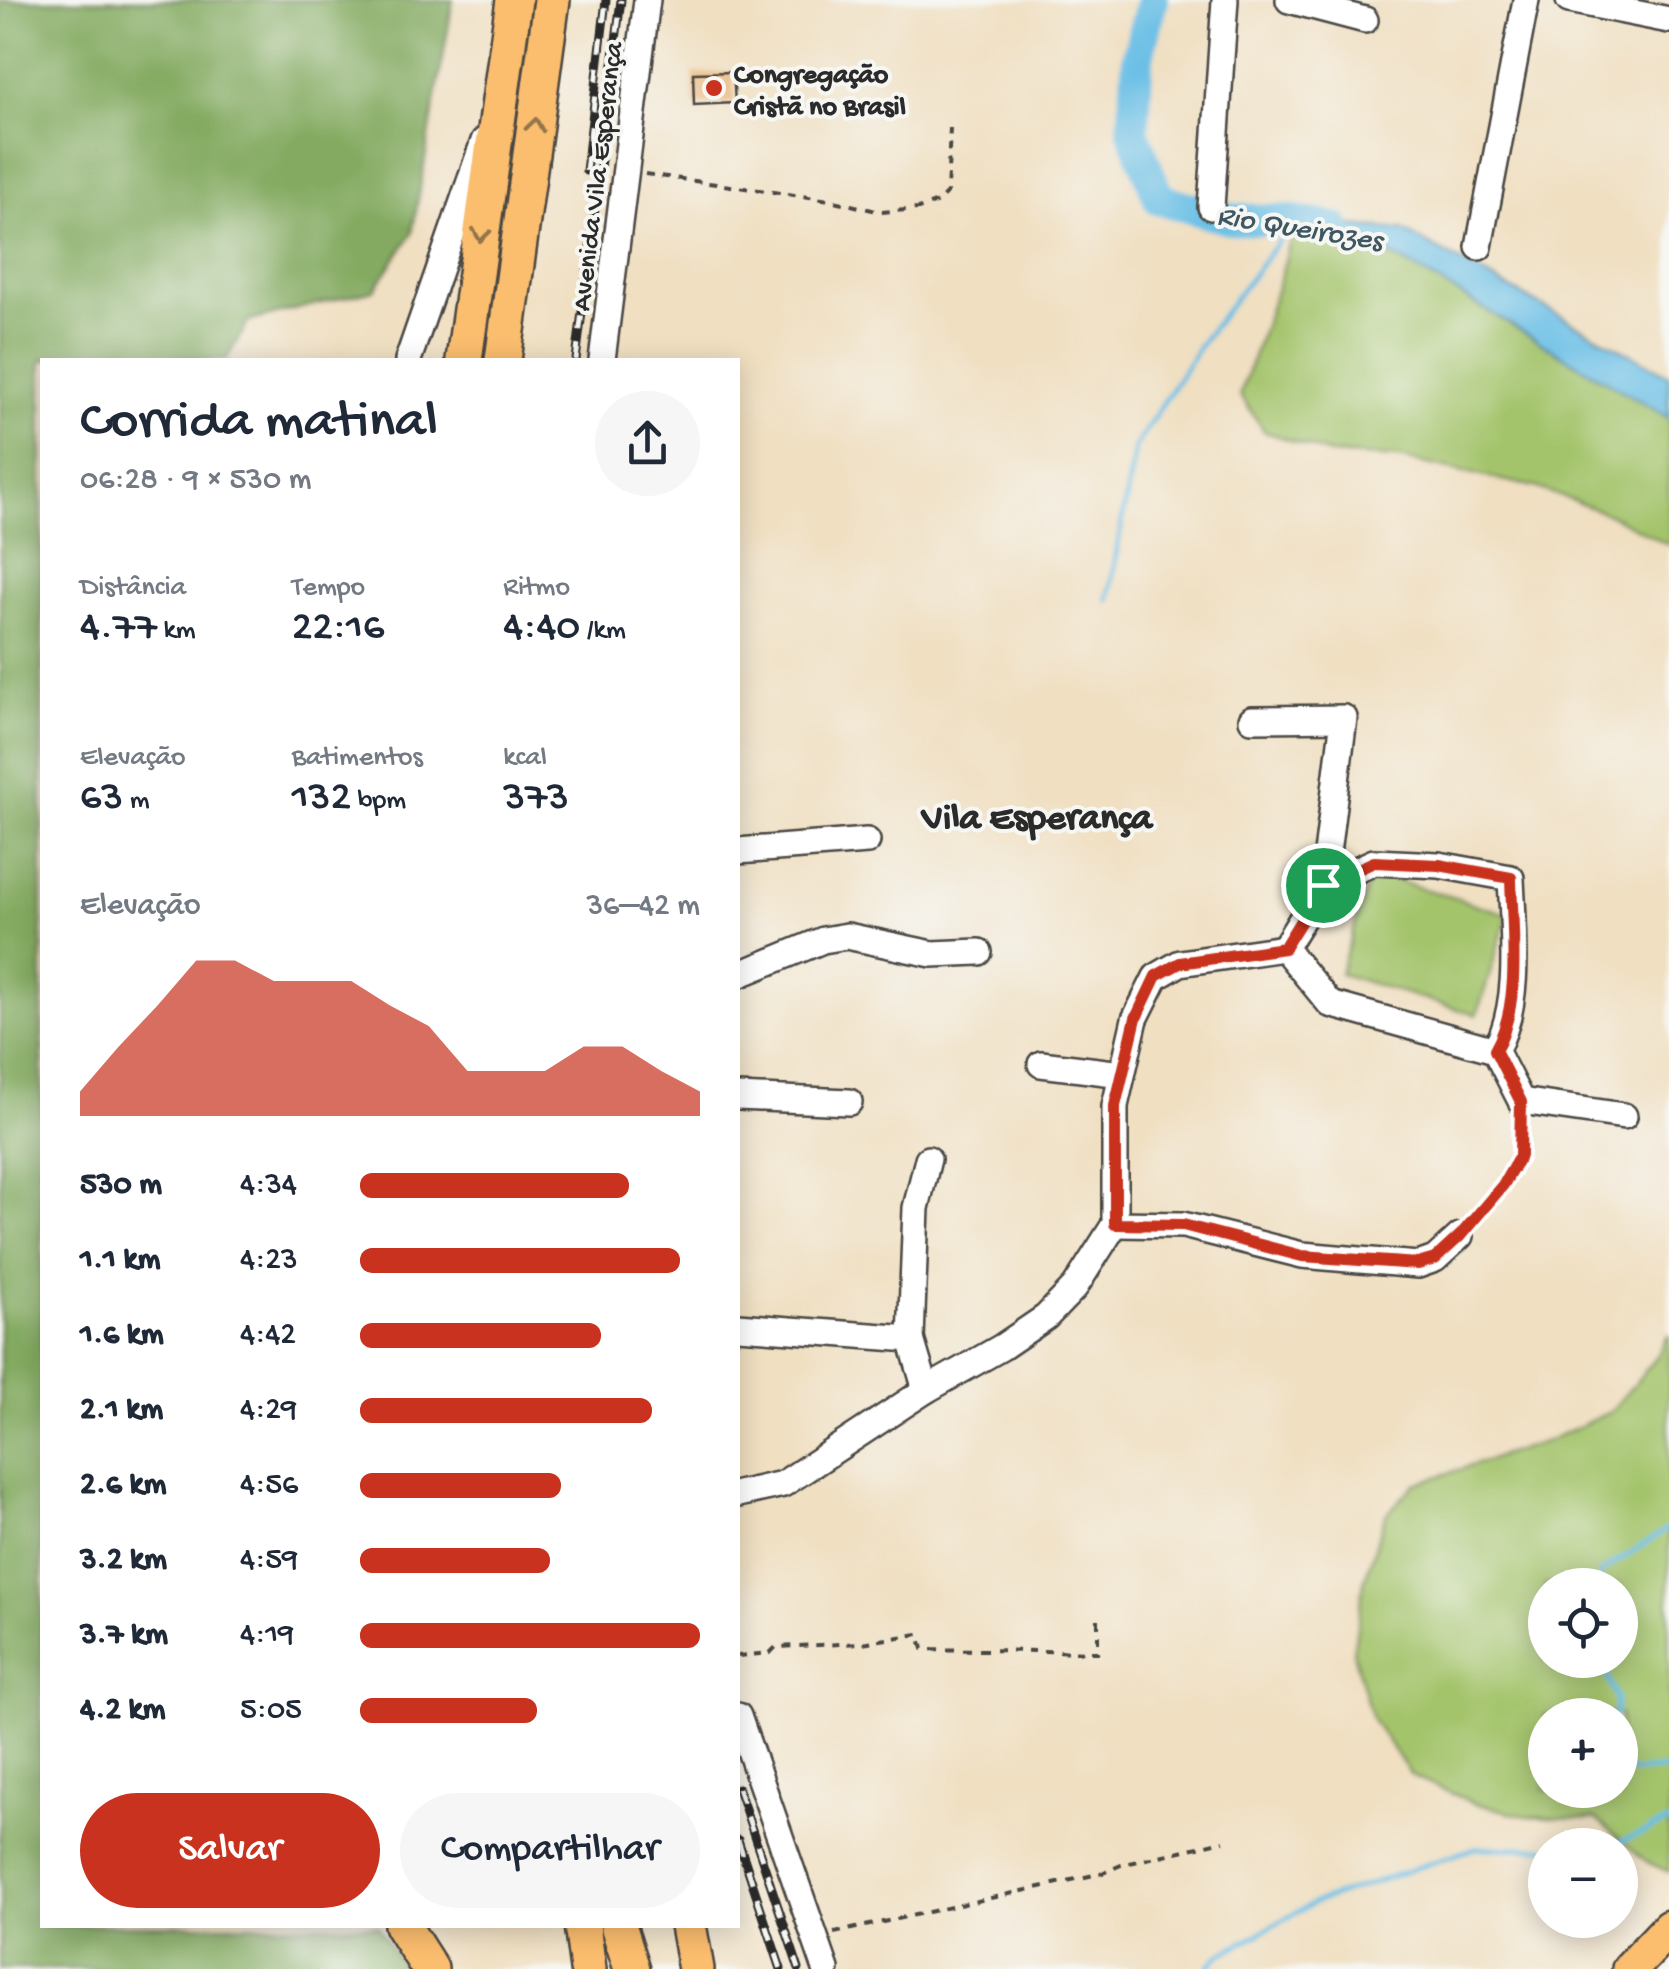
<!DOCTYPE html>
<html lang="pt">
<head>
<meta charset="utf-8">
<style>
  :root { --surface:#fff; --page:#f6f6f7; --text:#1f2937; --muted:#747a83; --accent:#c8321e }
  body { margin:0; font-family:"Gochi Hand",sans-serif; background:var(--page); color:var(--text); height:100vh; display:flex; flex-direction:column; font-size:38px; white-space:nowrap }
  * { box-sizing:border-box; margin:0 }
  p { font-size:32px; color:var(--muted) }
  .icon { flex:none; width:55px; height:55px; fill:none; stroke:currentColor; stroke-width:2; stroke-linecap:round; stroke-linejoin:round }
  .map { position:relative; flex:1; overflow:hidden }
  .panel { position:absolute; left:40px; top:358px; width:700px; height:1570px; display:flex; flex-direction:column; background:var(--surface); border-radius:0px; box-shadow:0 5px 25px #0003 }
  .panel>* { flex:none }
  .controls { position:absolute; left:1528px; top:1568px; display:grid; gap:20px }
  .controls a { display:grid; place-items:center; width:110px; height:110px; border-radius:50%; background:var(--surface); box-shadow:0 5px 25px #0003; font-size:50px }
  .pin { position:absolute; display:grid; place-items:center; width:85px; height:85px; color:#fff; margin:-42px; border:5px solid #fff; border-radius:50%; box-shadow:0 2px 10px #0007 }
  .round { display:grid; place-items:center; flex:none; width:105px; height:105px; border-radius:52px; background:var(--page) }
  .summary { display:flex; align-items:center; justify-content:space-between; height:170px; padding:0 40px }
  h1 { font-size:55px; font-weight:600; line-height:75px }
  .metrics { display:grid; grid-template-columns:repeat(3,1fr); gap:15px; height:170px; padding:10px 40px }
  .metrics div { display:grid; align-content:center }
  .metrics b { font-size:42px; font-weight:600 }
  .metrics small { font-size:28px; font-weight:400 }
  .metrics p { font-size:28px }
  .chart { height:280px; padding:20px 40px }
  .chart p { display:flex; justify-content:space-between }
  .chart svg { width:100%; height:180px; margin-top:10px; fill:var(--accent); opacity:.7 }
  .action { display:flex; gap:20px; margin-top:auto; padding:20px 40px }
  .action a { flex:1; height:115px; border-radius:60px; background:var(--accent); color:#fff; font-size:40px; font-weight:600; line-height:115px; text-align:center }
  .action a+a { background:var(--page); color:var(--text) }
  ul { padding:0 40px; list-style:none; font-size:32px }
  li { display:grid; grid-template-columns:160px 120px 1fr; align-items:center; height:75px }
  li i { height:25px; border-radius:12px; background:var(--accent) }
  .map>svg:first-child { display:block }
  .green { fill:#a4c46c; stroke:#68784c; stroke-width:2.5; fill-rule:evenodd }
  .forest { fill:#83aa60; stroke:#576a46; stroke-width:2.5 }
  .water { fill:#6abfe6; stroke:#4a7588; stroke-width:2.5 }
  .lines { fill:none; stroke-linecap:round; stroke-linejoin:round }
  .stream { stroke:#6abfe6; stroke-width:5 }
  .river { stroke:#6abfe6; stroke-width:32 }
  .building { fill:#eab171 }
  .minor-casing { stroke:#494642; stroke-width:30 }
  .highway-casing { stroke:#494642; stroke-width:40 }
  .path { stroke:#494642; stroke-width:4; stroke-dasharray:8 8; stroke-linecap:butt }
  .minor { stroke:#fff; stroke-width:25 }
  .highway { stroke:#fbbd6e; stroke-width:35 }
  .rail-casing { stroke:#2b2b2b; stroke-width:9 }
  .rail { stroke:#f6f6f2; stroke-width:5; stroke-dasharray:15; stroke-linecap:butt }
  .oneway { stroke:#93744c }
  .route-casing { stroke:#fff; stroke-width:20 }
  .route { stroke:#c8321e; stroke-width:12 }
  .poi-dot { fill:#c8321e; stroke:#f6f6f2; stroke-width:4 }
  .labels { text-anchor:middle; stroke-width:8; stroke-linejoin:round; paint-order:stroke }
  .poi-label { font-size:28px; font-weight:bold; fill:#2b2b2b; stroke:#f6f6f2; text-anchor:start }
  .street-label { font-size:28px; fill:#2b2b2b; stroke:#f6f6f2 }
  .water-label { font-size:30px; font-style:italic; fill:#3e5763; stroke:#f6f6f2 }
  .district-label { font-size:38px; font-weight:bold; fill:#2b2b2b; stroke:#f6f6f2 }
</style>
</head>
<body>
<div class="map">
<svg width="1669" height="1969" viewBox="0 0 1669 1969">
  <rect width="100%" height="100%" fill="#f6f6f2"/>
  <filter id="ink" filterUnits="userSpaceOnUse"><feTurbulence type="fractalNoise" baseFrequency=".01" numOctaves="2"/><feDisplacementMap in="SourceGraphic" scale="20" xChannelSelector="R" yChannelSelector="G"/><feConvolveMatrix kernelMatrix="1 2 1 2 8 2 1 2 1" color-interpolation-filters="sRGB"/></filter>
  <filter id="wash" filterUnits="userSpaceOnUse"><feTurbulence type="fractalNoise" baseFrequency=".0048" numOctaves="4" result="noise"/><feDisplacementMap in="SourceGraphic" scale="40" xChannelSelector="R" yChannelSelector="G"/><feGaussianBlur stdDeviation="2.25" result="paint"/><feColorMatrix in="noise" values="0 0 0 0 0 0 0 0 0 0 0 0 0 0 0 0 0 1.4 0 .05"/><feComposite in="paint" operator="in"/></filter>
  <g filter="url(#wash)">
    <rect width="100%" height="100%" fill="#f0dfc1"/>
    <g class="green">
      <path d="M 1294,221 L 1401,260 L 1669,418 L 1669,545 L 1606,513 L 1535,487 L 1399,458 L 1330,454 L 1265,432 L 1240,395 C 1259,336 1283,282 1294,221 Z"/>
      <polygon points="1371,873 1508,914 1477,1015 1340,974"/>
      <path d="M 1669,1334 L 1669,1872 L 1647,1862 L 1596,1819 L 1527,1816 L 1473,1803 L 1411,1775 L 1372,1719 L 1353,1652 L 1364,1582 L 1385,1516 L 1415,1484 L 1547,1441 L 1610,1412 L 1657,1357 ZM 1620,1585 L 1620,1660 L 1545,1660 L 1545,1585 ZM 1545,1715 L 1620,1715 L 1620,1790 L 1545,1790 Z"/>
    </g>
    <polygon class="forest" points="0,0 453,0 412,234 374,290 249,321 226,360 42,360 42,1925 377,1925 404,1969 0,1969"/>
    <polygon class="water" points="1294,221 1402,230 1669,375 1669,418 1401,260"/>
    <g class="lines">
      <g class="stream">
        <polyline points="1108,601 1135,447 1203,340 1294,221"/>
        <polyline points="1598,1585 1601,1572 1669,1528"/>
        <polyline points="1600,1660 1616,1698 1615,1715"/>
        <polyline points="1620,1765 1634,1772 1669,1769"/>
        <polyline points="1612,1845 1669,1822"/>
        <polyline points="1207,1969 1218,1956 1314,1903 1475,1848 1545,1848"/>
      </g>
      <polyline class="river" points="1152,0 1138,56 1133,131 1159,199 1230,219 1294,221 1335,228"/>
    </g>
    <g id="blocks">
      <polygon class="building" points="733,72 735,103 694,105 693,73"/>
    </g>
  </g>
  <g filter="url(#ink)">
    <use href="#blocks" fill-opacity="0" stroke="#494642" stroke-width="2.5"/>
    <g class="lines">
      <defs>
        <g id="minor">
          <polyline points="1289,0 1365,20"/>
          <polyline points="1569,0 1669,20"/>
          <polyline points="1211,207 1225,0"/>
          <polyline points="1479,247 1526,0"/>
          <polyline points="408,360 484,141"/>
          <polyline points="602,360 647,0"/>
          <polyline points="1252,719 1344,718 1323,885 1284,948 1330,1004 1495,1050 1521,1101 1624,1116"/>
          <polyline points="738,851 867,841"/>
          <path d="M 1323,885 L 1374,862 L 1439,865 L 1511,878 C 1513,930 1522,1005 1495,1050"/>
          <polyline points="738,975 823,940 847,936 932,954 979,952"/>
          <polyline points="1041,1064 1122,1074"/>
          <polyline points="738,1097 849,1102"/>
          <polyline points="1115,1224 1183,1225 1302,1255 1418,1265 1435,1259 1460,1236"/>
          <polyline points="738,1326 911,1339 926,1390"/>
          <polyline points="911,1339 916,1208 928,1159"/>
          <polyline points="738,1494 783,1484 926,1390 1002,1347 1046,1317 1075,1287 1115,1224 1115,1106 1135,1019 1156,977 1180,963 1284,948"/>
          <polyline points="738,1716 826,1969"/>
        </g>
        <g id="highway">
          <polyline points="464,360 514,0"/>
          <polyline points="503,360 552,0"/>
          <polyline points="402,1925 430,1969"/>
          <polyline points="582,1925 588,1969"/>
          <polyline points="618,1925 632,1969"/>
          <polyline points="688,1925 696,1969"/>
          <polyline points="1630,1969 1669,1928"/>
        </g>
      </defs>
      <use href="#minor" class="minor-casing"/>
      <use href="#highway" class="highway-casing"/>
      <g class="path">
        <polyline points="645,174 830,200 881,212 918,209 938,202 947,193 950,128"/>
        <polyline points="1473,1221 1503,1185 1520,1156 1521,1121"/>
        <polyline points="738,1656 770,1653 776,1647 862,1643 919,1634 923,1649 1098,1652 1098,1611"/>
        <polyline points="834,1933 1103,1873 1121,1865 1224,1841"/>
      </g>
      <use href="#minor" class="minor"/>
      <use href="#highway" class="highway"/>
      <defs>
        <g id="rail">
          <polyline points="586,171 606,0"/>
          <polyline points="576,360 621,0"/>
          <polyline points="738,1788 799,1969"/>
          <polyline points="738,1840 781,1969"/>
        </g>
      </defs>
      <use href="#rail" class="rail-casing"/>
      <use href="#rail" class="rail"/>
    </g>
    <defs><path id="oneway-chevron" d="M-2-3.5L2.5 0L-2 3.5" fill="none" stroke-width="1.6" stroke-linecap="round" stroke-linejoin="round" transform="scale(2.5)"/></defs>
    <g class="oneway">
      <use href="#oneway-chevron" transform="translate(535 125) rotate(-82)"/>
      <use href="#oneway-chevron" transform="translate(481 235) rotate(98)"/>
    </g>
  </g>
  <g class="lines" filter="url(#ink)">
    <defs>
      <path id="route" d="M 1374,862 L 1439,865 L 1511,878 C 1512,930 1522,1005 1495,1050 L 1521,1102 L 1520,1156 L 1503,1185 L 1460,1236 L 1435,1259 L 1418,1264 L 1302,1256 L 1183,1225 L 1115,1224 L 1115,1106 L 1136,1018 L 1156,976 L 1180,963 L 1284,948 L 1323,885 Z"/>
    </defs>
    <use href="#route" class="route-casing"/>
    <use href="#route" class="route"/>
  </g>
  <circle class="poi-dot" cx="714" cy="88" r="10"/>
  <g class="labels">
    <g class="poi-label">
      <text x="734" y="82">Congregação<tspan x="734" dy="32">Cristã no Brasil</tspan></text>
    </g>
    <g class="street-label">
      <text transform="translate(595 176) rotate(-83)" y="10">Avenida Vila Esperança</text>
    </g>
    <g class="water-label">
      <text transform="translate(1300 226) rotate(9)" y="10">Rio Queirozes</text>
    </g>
    <g class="district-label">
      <text x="1037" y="827">Vila Esperança</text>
    </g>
  </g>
</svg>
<div class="controls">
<a><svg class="icon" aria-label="locate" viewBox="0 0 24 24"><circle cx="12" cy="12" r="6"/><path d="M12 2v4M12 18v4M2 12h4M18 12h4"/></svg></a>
<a>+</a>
<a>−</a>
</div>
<div class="pin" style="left:1323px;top:885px;background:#1e9e55"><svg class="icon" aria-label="arrive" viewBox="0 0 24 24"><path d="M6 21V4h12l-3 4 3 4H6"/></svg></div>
<section class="panel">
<div class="summary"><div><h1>Corrida matinal</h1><p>06:28 · 9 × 530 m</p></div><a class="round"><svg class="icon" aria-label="share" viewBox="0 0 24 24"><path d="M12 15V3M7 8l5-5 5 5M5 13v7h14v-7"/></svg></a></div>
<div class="metrics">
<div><p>Distância</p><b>4.77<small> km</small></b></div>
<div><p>Tempo</p><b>22:16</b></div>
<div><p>Ritmo</p><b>4:40<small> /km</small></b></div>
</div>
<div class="metrics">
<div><p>Elevação</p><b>63<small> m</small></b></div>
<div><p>Batimentos</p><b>132<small> bpm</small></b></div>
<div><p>kcal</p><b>373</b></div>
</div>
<div class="chart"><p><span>Elevação</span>36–42 m</p>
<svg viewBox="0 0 160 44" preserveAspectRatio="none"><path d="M0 44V38L10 27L20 17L30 6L40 6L50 11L60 11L70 11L80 17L90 22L100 33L110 33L120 33L130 27L140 27L150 33L160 38V44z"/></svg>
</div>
<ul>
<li><b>530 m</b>4:34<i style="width:79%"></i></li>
<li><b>1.1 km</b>4:23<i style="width:94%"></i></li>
<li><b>1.6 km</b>4:42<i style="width:71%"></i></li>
<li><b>2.1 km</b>4:29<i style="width:86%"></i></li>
<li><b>2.6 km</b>4:56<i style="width:59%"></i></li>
<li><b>3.2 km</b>4:59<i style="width:56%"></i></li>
<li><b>3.7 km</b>4:19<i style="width:100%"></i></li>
<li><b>4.2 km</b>5:05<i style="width:52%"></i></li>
</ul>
<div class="action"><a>Salvar</a><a>Compartilhar</a></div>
</section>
</div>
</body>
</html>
